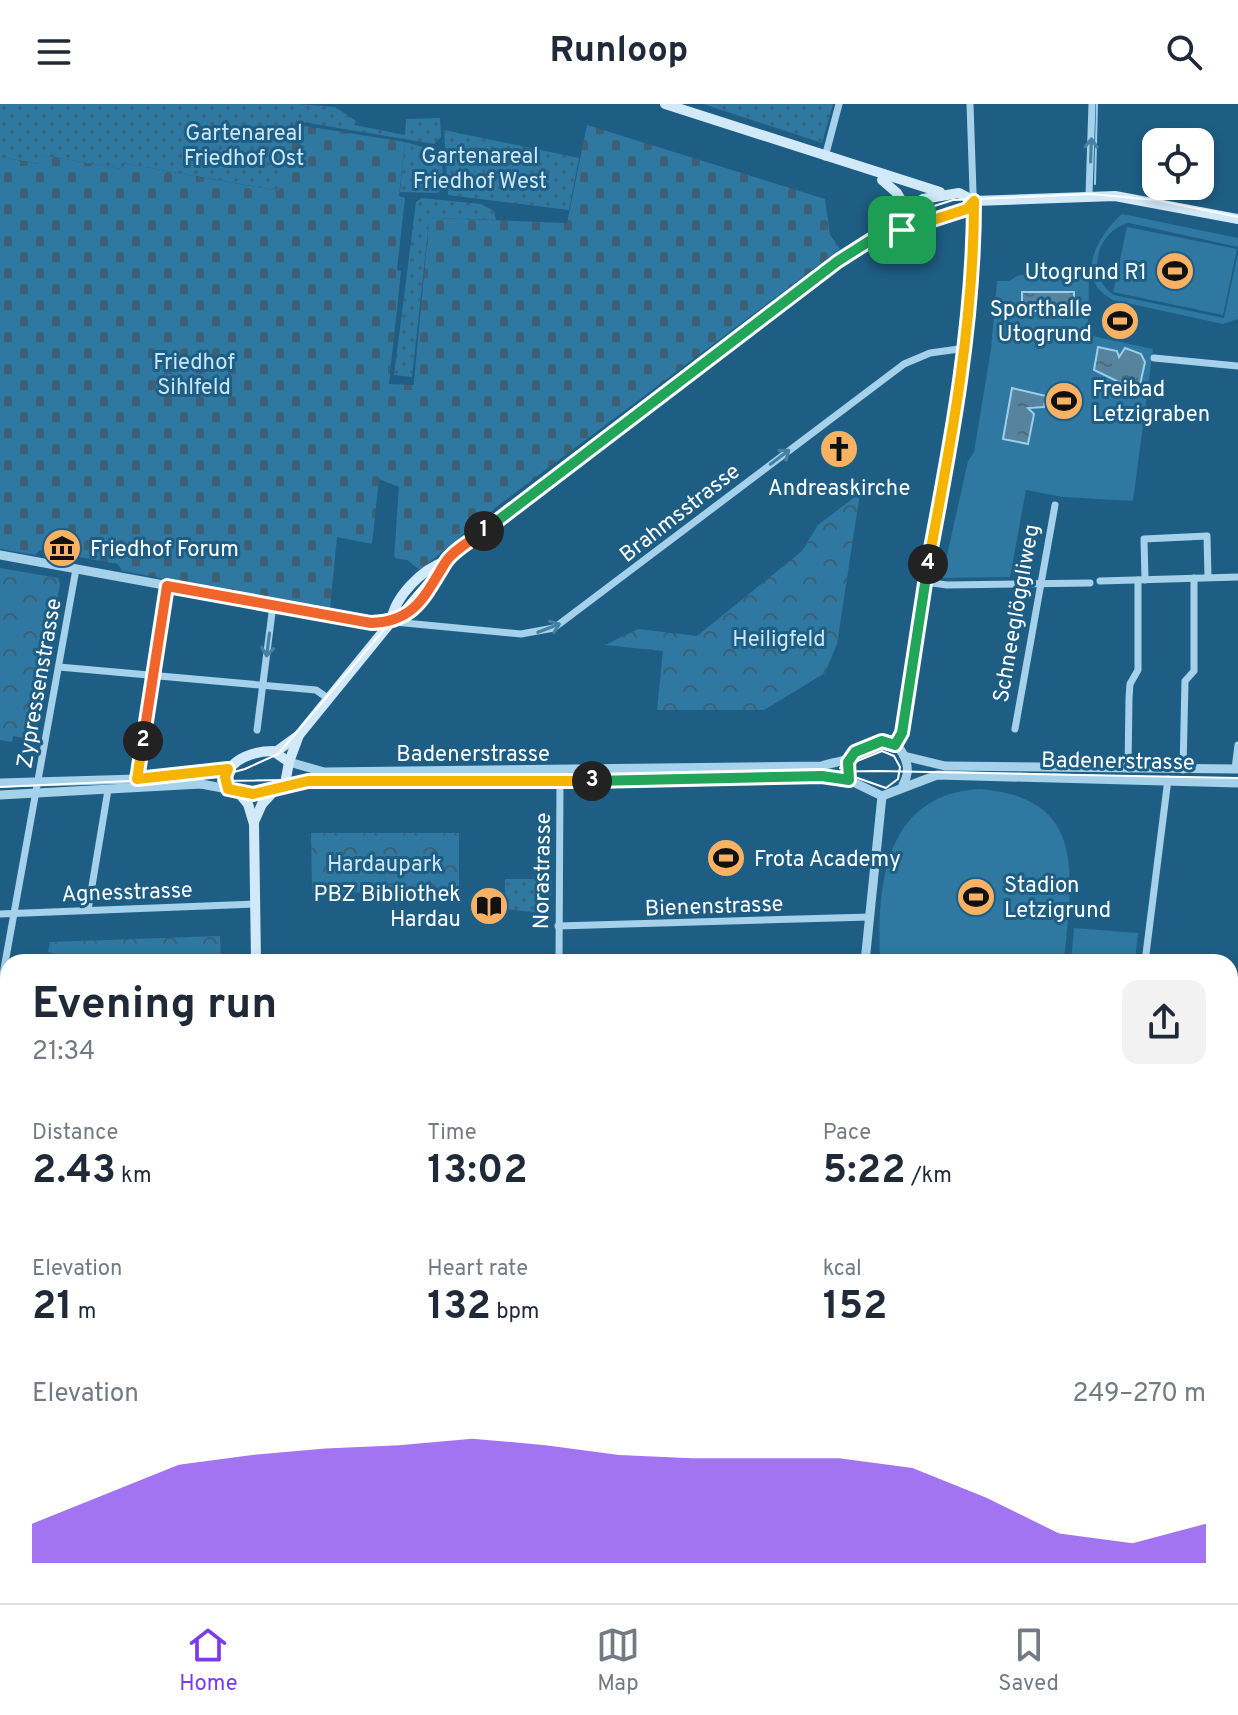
<!DOCTYPE html>
<html lang="en">
<head>
<meta charset="utf-8">
<style>
  :root { --surface:#fff; --page:#f2f2f3; --text:#1f2937; --muted:#747a83; --line:#e0e1e3; --accent:#7c3aed }
  body { margin:0; font-family:Overpass,sans-serif; background:var(--page); color:var(--text); height:100vh; display:flex; flex-direction:column; font-size:30px; white-space:nowrap }
  * { box-sizing:border-box; margin:0 }
  p { font-size:26px; color:var(--muted) }
  .icon { flex:none; width:44px; height:44px; fill:none; stroke:currentColor; stroke-width:2; stroke-linecap:round; stroke-linejoin:round }
  .map { position:relative; flex:1; overflow:hidden }
  .side { position:absolute; left:0px; top:850px; width:1238px; height:650px; display:flex; flex-direction:column; background:var(--surface); border-radius:24px 24px 0 0; box-shadow:0 4px 12px #0003 }
  .side>* { flex:none }
  .fabs { position:absolute; left:1142px; top:24px; display:grid; gap:16px }
  .fabs a { display:grid; place-items:center; width:72px; height:72px; border-radius:16px; background:var(--surface); box-shadow:0 4px 12px #0003; font-size:40px }
  .pin { position:absolute; display:grid; place-items:center; width:68px; height:68px; color:#fff; margin:-34px; border-radius:16px; box-shadow:0 4px 12px #0006 }
  .km { position:absolute; width:40px; height:40px; margin:-20px; border-radius:50%; background:#222; color:#fff; font-size:22px; line-height:40px; text-align:center }
  .round { display:grid; place-items:center; flex:none; width:84px; height:84px; border-radius:16px; background:var(--page) }
  .summary { display:flex; align-items:center; justify-content:space-between; height:136px; padding:0 32px }
  h1 { font-size:44px; font-weight:700; line-height:60px }
  .stats { display:grid; grid-template-columns:repeat(3,1fr); gap:12px; height:136px; padding:8px 32px }
  .stats div { display:grid; align-content:center }
  .stats b { font-size:40px; font-weight:700 }
  .stats small { font-size:22px; font-weight:400 }
  .stats p { font-size:22px }
  .chart { height:224px; padding:16px 32px }
  .chart p { display:flex; justify-content:space-between }
  .chart svg { width:100%; height:144px; margin-top:8px; fill:var(--accent); opacity:.7 }
  header { display:flex; justify-content:space-between; align-items:center; height:104px; padding:0 32px; background:var(--surface); font-size:36px; font-weight:700 }
  .dock { display:flex; justify-content:space-around; align-items:center; height:112px; border-top:2px solid var(--line); background:var(--surface); font-size:22px; color:var(--muted) }
  .dock a { display:grid; justify-items:center; gap:4px }
  .dock .selected { color:var(--accent) }
  .map>svg:first-child { display:block }
  .grass { fill:url(#grass-dots) }
  .forest { fill:url(#forest-crowns) }
  .cemetery { fill:url(#cemetery-stones) }
  .pitch { fill:#2e78a1 }
  .water { fill:url(#water-ripples); stroke:#99cfec; stroke-width:2 }
  .lines { fill:none; stroke-linecap:round; stroke-linejoin:round }
  .stream { stroke:#99cfec; stroke-width:2 }
  .minor { stroke:#a5d1ea; stroke-width:7 }
  .tertiary { stroke:#a5d1ea; stroke-width:9 }
  .secondary { stroke:#d1e9f8; stroke-width:10 }
  .primary { stroke:#e9f5fe; stroke-width:12 }
  .tram { stroke:#fff; stroke-width:2 }
  .rail-casing { stroke:#fff; stroke-width:5 }
  .rail { stroke:#1e5e84; stroke-width:2; stroke-dasharray:6; stroke-linecap:butt }
  .primary-bridge { stroke:#e9f5fe; stroke-width:12 }
  .oneway { stroke:#4680a3 }
  .split-1-casing { stroke:#fff; stroke-width:16 }
  .split-2-casing { stroke:#fff; stroke-width:16 }
  .split-3-casing { stroke:#fff; stroke-width:16 }
  .split-4-casing { stroke:#fff; stroke-width:16 }
  .split-5-casing { stroke:#fff; stroke-width:16 }
  .split-1 { stroke:#22a559; stroke-width:10 }
  .split-2 { stroke:#f0652b; stroke-width:10 }
  .split-3 { stroke:#f5b400; stroke-width:10 }
  .split-4 { stroke:#22a559; stroke-width:10 }
  .split-5 { stroke:#f5b400; stroke-width:10 }
  .labels { text-anchor:middle; stroke-width:6; stroke-linejoin:round; paint-order:stroke }
  .park-label { font-size:22px; fill:#cae7f7; stroke:#1e5e84 }
  .poi-label { font-size:22px; fill:#fff; stroke:#1e5e84; text-anchor:start }
  .street-label { font-size:22px; fill:#fff; stroke:#1e5e84 }
</style>
</head>
<body>
<header><svg class="icon" aria-label="menu" viewBox="0 0 24 24"><path d="M4 6h16M4 12h16M4 18h16"/></svg>Runloop<svg class="icon" aria-label="search" viewBox="0 0 24 24"><circle cx="10" cy="10" r="6"/><path d="M15 15l6 6"/></svg></header>
<div class="map">
<svg width="1238" height="1499" viewBox="0 0 1238 1499">
  <defs>
    <pattern id="grass-dots" width="8" height="8" patternUnits="userSpaceOnUse" patternTransform="scale(2)"><rect width="8" height="8" fill="#2e78a1"/><path d="M2 2h.1M6 6h.1" fill="none" stroke="#3e6072" stroke-width="1.8" stroke-linecap="round"/></pattern>
    <pattern id="forest-crowns" width="20" height="18" patternUnits="userSpaceOnUse" patternTransform="scale(2)"><rect width="20" height="18" fill="#2e78a1"/><path d="M2 6a3 3 0 1 1 6 0M12 15a3 3 0 1 1 6 0" fill="none" stroke="#3e6072"/></pattern>
    <pattern id="cemetery-stones" width="16" height="16" patternUnits="userSpaceOnUse" patternTransform="scale(2)"><rect width="16" height="16" fill="#2e78a1"/><path d="M2 7V4a2 2 0 0 1 4 0v3zM10 15v-3a2 2 0 0 1 4 0v3z" fill="#3e6072"/></pattern>
    <pattern id="water-ripples" width="26" height="14" patternUnits="userSpaceOnUse" patternTransform="scale(2)"><rect width="26" height="14" fill="#56849e"/><path d="M2 4q2-2 4 0t4 0M15 11q2-2 4 0t4 0" fill="none" stroke="#526b79"/></pattern>
  </defs>
  <rect width="100%" height="100%" fill="#1e5e84"/>
  <g class="grass">
    <polygon points="0,0 299,0 335,3 356,17 355,21 405,31 406,15 440,14 441,33 434,40 296,17 294,28 287,28 280,87 122,59 121,65 42,51 40,60 0,53"/>
    <polygon points="703,0 833,0 822,39"/>
    <polygon points="444,26 579,54 569,106 448,91"/>
    <polygon points="405,38 442,48 443,85 437,89 400,88"/>
    <polygon points="422,94 481,100 494,107 496,116 434,114 429,118 412,273 394,271 416,98"/>
    <polygon points="505,775 552,775 550,810 505,805"/>
  </g>
  <g class="forest">
    <polygon points="860,389 837,540 825,569 764,606 657,606 663,547 605,541 638,525 697,532 802,447 818,421"/>
    <polygon points="0,464 58,474 60,480 31,635 13,632 12,638 0,636"/>
    <polygon points="311,729 459,729 459,787 312,789"/>
    <polygon points="220,832 221,858 68,858 68,854 48,848 50,838"/>
  </g>
  <polygon class="cemetery" points="587,21 825,95 830,131 840,145 500,400 420,466 407,456 394,454 399,383 379,375 372,440 337,433 330,505 122,467 118,460 40,446 35,451 0,445 0,53 39,60 42,51 121,65 122,59 279,87 287,27 298,29 305,22 405,38 399,92 405,94 397,166 401,167 389,280 414,281 414,277 429,118 434,114 567,119"/>
  <g class="pitch">
    <path d="M 1122,110 L 1238,134 L 1238,143 L 1129,119 C 1097,126 1084,172 1114,191 L 1224,214 L 1238,149 L 1238,215 L 1223,220 L 1113,196 C 1072,175 1098,131 1122,110 Z"/>
    <polygon points="1127,123 1237,145 1223,211 1113,188"/>
    <polygon points="1019,171 1089,171 1088,231 1153,245 1133,397 1063,393 1026,386 1010,473 942,474 968,357 974,348 991,245 997,177 1009,177"/>
    <path d="M 980,685 C 1090,694 1071,774 1064,858 L 880,858 C 877,781 884,690 980,685 Z"/>
    <polygon points="1074,824 1138,829 1135,858 1071,858"/>
  </g>
  <g class="water">
    <rect x="1022" y="188" width="52" height="19"/>
    <polygon points="1098,243 1117,247 1119,253 1125,244 1141,250 1145,258 1140,281 1127,282 1094,266"/>
    <polygon points="1012,284 1046,292 1044,303 1028,304 1034,310 1028,340 1003,335"/>
  </g>
  <g class="lines">
    <polyline class="stream" points="1095,80 1097,0"/>
    <g class="minor">
      <polyline points="825,53 839,0"/>
      <polyline points="1089,91 1092,0"/>
      <polyline points="1154,254 1238,262"/>
      <polyline points="1145,476 1144,435 1207,432 1208,473"/>
      <polyline points="1100,477 1238,473"/>
      <polyline points="925,478 947,481 1090,479"/>
      <polyline points="394,518 521,530 554,524 904,260 930,249 966,244"/>
      <polyline points="59,563 316,586 329,595"/>
      <polyline points="1015,625 1055,401"/>
      <polyline points="257,626 273,501"/>
      <polyline points="895,641 902,629 966,244 974,117 970,0"/>
      <polyline points="1128,665 1129,594 1130,580 1138,566 1138,476"/>
      <polyline points="1235,665 1238,641"/>
      <polyline points="1183,666 1185,577 1194,567 1194,474"/>
      <polyline points="137,675 167,482"/>
      <polyline points="88,806 108,686"/>
      <polyline points="0,810 256,800"/>
      <polyline points="558,822 870,813"/>
      <polyline points="559,858 560,677"/>
      <polyline points="1145,858 1168,675"/>
      <polyline points="0,887 76,465"/>
      <polyline points="1230,936 1238,934"/>
      <polyline points="0,1037 8,1036"/>
      <polyline points="0,1068 8,1076"/>
      <polyline points="0,1191 8,1191"/>
    </g>
    <g class="tertiary">
      <polyline points="0,451 371,519 391,518"/>
      <polyline points="904,652 945,662 1238,665"/>
      <path d="M 289,658 L 324,668 L 822,662 C 830,659 840,658 848,655 C 864,647 888,622 903,650 C 909,661 909,670 903,681"/>
      <polyline points="0,679 137,675 228,665"/>
      <polyline points="285,680 822,672 849,676 882,692 937,671 1238,679"/>
      <polyline points="0,691 201,680 228,685"/>
      <polyline points="865,858 882,692"/>
      <polyline points="1230,1164 1238,1163"/>
      <polyline points="910,1492 913,1499"/>
    </g>
    <g class="secondary">
      <polyline points="665,0 940,88"/>
      <polyline points="882,76 897,89 909,110"/>
      <polyline points="882,129 967,105 974,97"/>
      <path d="M 391,518 C 394,493 422,465 446,457 L 923,95 L 959,89 L 974,97 L 1115,92 L 1238,115"/>
      <path d="M 273,647 L 289,658 L 285,680 L 253,690 L 228,685 L 225,673 C 232,654 255,647 273,647 Z"/>
      <polyline points="277,647 299,631 391,518 412,506 446,457"/>
      <polyline points="289,658 299,631"/>
      <polyline points="239,689 248,700 254,720 256,858"/>
      <polyline points="254,718 262,700 273,688"/>
    </g>
    <g class="primary">
      <polyline points="0,1275 8,1275"/>
      <polyline points="0,1287 8,1287"/>
    </g>
    <g class="tram">
      <polyline points="840,664 882,647 894,652 900,663 898,675 886,684 849,671"/>
      <polyline points="218,677 878,667 1238,674"/>
      <polyline points="0,683 215,673 245,665 278,650 440,460 833,159 909,110 953,96 1091,90 1156,96 1238,113"/>
      <polyline points="0,1282 8,1282"/>
      <polyline points="253,1492 253,1499"/>
      <polyline points="269,1492 269,1499"/>
    </g>
    <defs>
      <g id="rail">
        <polyline points="1230,1346 1238,1345"/>
        <polyline points="1230,1359 1238,1358"/>
        <polyline points="1230,1442 1238,1439"/>
        <polyline points="1230,1473 1238,1468"/>
        <polyline points="225,1499 256,1492"/>
        <polyline points="248,1499 288,1492"/>
        <polyline points="349,1499 390,1492"/>
        <polyline points="400,1499 426,1492"/>
        <polyline points="419,1499 447,1492"/>
        <polyline points="981,1499 1022,1492"/>
        <polyline points="1076,1499 1098,1492"/>
        <polyline points="1193,1499 1203,1492"/>
      </g>
    </defs>
    <use href="#rail" class="rail-casing"/>
    <use href="#rail" class="rail"/>
    <polyline class="primary-bridge" points="258,1492 258,1499"/>
  </g>
  <defs><path id="oneway-shaft" d="M-6 0H5M1.5-3L5.5 0L1.5 3" fill="none" stroke-width="1.6" stroke-linecap="round" stroke-linejoin="round" transform="scale(2)"/></defs>
  <g class="oneway">
    <use href="#oneway-shaft" transform="translate(1091 46) rotate(-88)"/>
    <use href="#oneway-shaft" transform="translate(780 353) rotate(-37)"/>
    <use href="#oneway-shaft" transform="translate(549 524) rotate(-21)"/>
    <use href="#oneway-shaft" transform="translate(268 541) rotate(97)"/>
  </g>
  <g class="lines">
    <defs>
      <polyline id="split-1" points="484,427 838,157 882,129 902,126"/>
      <path id="split-2" d="M 143,637 L 167,482 L 371,519 C 414,518 424,493 445,459 C 452,447 472,436 484,427"/>
      <polyline id="split-3" points="143,637 137,675 228,665 225,673 228,685 253,690 308,677 592,677"/>
      <polyline id="split-4" points="592,677 822,672 849,676 848,658 855,648 882,637 895,641 902,629 928,460"/>
      <path id="split-5" d="M 902,126 L 967,105 L 974,97 C 974,220 951,339 928,460"/>
    </defs>
    <use href="#split-1" class="split-1-casing"/>
    <use href="#split-2" class="split-2-casing"/>
    <use href="#split-3" class="split-3-casing"/>
    <use href="#split-4" class="split-4-casing"/>
    <use href="#split-5" class="split-5-casing"/>
    <use href="#split-1" class="split-1"/>
    <use href="#split-2" class="split-2"/>
    <use href="#split-3" class="split-3"/>
    <use href="#split-4" class="split-4"/>
    <use href="#split-5" class="split-5"/>
  </g>
  <defs>
    <symbol id="stadium-disc" viewBox="-11 -11 22 22"><circle r="9.5" fill="#f9b264" stroke="#1e5e84"/><path d="M0-5a6.5 5 0 1 0 0 10a6.5 5 0 1 0 0-10ZM-3.5-1.8h7v3.6h-7Z" fill="#111"/></symbol>
    <symbol id="church-disc" viewBox="-11 -11 22 22"><circle r="9.5" fill="#f9b264" stroke="#1e5e84"/><path d="M-1.2-6h2.4v3.5h3.3v2.4h-3.3V6h-2.4V-.1h-3.3v-2.4h3.3Z" fill="#111"/></symbol>
    <symbol id="museum-disc" viewBox="-11 -11 22 22"><circle r="9.5" fill="#f9b264" stroke="#1e5e84"/><path d="M0-6L6-3V-2H-6V-3ZM-5-1h2V3h-2ZM-1-1h2V3h-2ZM3-1h2V3H3ZM-6 4H6V6H-6Z" fill="#111"/></symbol>
    <symbol id="library-disc" viewBox="-11 -11 22 22"><circle r="9.5" fill="#f9b264" stroke="#1e5e84"/><path d="M-6-4Q-3-5.5-.7-3.5V5Q-3 3-6 4ZM6-4Q3-5.5 .7-3.5V5Q3 3 6 4Z" fill="#111"/></symbol>
  </defs>
  <g fill-rule="evenodd">
    <use href="#stadium-disc" x="1153" y="145" width="44" height="44"/>
    <use href="#stadium-disc" x="1098" y="195" width="44" height="44"/>
    <use href="#stadium-disc" x="1042" y="275" width="44" height="44"/>
    <use href="#church-disc" x="817" y="323" width="44" height="44"/>
    <use href="#museum-disc" x="40" y="422" width="44" height="44"/>
    <use href="#stadium-disc" x="704" y="732" width="44" height="44"/>
    <use href="#stadium-disc" x="954" y="771" width="44" height="44"/>
    <use href="#library-disc" x="467" y="780" width="44" height="44"/>
  </g>
  <g class="labels">
    <g class="park-label">
      <text x="244" y="36">Gartenareal<tspan x="244" dy="25">Friedhof Ost</tspan></text>
      <text x="480" y="59">Gartenareal<tspan x="480" dy="25">Friedhof West</tspan></text>
      <text x="194" y="265">Friedhof<tspan x="194" dy="25">Sihlfeld</tspan></text>
      <text x="779" y="542">Heiligfeld</text>
      <text x="385" y="767">Hardaupark</text>
    </g>
    <g class="poi-label">
      <text x="1147" y="175" text-anchor="end">Utogrund R1</text>
      <text x="1092" y="212" text-anchor="end">Sporthalle<tspan x="1092" dy="25">Utogrund</tspan></text>
      <text x="1092" y="292">Freibad<tspan x="1092" dy="25">Letzigraben</tspan></text>
      <text x="839" y="391" text-anchor="middle">Andreaskirche</text>
      <text x="90" y="452">Friedhof Forum</text>
      <text x="754" y="762">Frota Academy</text>
      <text x="1004" y="788">Stadion<tspan x="1004" dy="25">Letzigrund</tspan></text>
      <text x="461" y="797" text-anchor="end">PBZ Bibliothek<tspan x="461" dy="25">Hardau</tspan></text>
    </g>
    <g class="street-label">
      <text transform="translate(679 408) rotate(-38)" y="8">Brahmsstrasse</text>
      <text transform="translate(1015 509) rotate(-80)" y="8">Schneeglöggliweg</text>
      <text transform="translate(38 579) rotate(-80)" y="8">Zypressenstrasse</text>
      <text x="473" y="657">Badenerstrasse</text>
      <text transform="translate(1118 656) rotate(1)" y="8">Badenerstrasse</text>
      <text transform="translate(541 767) rotate(-89)" y="8">Norastrasse</text>
      <text transform="translate(127 787) rotate(-2)" y="8">Agnesstrasse</text>
      <text transform="translate(714 801) rotate(-2)" y="8">Bienenstrasse</text>
    </g>
  </g>
</svg>
<div class="fabs">
<a><svg class="icon" aria-label="locate" viewBox="0 0 24 24"><circle cx="12" cy="12" r="6"/><path d="M12 2v4M12 18v4M2 12h4M18 12h4"/></svg></a>
</div>
<div class="pin" style="left:902px;top:126px;background:#1e9e55"><svg class="icon" aria-label="arrive" viewBox="0 0 24 24"><path d="M6 21V4h12l-3 4 3 4H6"/></svg></div>
<b class="km" style="left:484px;top:427px">1</b>
<b class="km" style="left:143px;top:637px">2</b>
<b class="km" style="left:592px;top:677px">3</b>
<b class="km" style="left:928px;top:460px">4</b>
<section class="side">
<div class="summary"><div><h1>Evening run</h1><p>21:34</p></div><a class="round"><svg class="icon" aria-label="share" viewBox="0 0 24 24"><path d="M12 15V3M7 8l5-5 5 5M5 13v7h14v-7"/></svg></a></div>
<div class="stats">
<div><p>Distance</p><b>2.43<small> km</small></b></div>
<div><p>Time</p><b>13:02</b></div>
<div><p>Pace</p><b>5:22<small> /km</small></b></div>
</div>
<div class="stats">
<div><p>Elevation</p><b>21<small> m</small></b></div>
<div><p>Heart rate</p><b>132<small> bpm</small></b></div>
<div><p>kcal</p><b>152</b></div>
</div>
<div class="chart"><p><span>Elevation</span>249–270 m</p>
<svg viewBox="0 0 160 44" preserveAspectRatio="none"><path d="M0 44V32L10 23L20 14L30 11L40 9L50 8L60 6L70 8L80 11L90 12L100 12L110 12L120 15L130 24L140 35L150 38L160 32V44z"/></svg>
</div>
</section>
</div>
<nav class="dock">
<a class="selected"><svg class="icon" aria-label="home" viewBox="0 0 24 24"><path d="M3 11l9-7 9 7M6 9v11h12V9"/></svg>Home</a>
<a><svg class="icon" aria-label="map" viewBox="0 0 24 24"><path d="M3 6l6-2 6 2 6-2v14l-6 2-6-2-6 2zM9 4v14M15 6v14"/></svg>Map</a>
<a><svg class="icon" aria-label="saved" viewBox="0 0 24 24"><path d="M7 4h10v16l-5-4-5 4z"/></svg>Saved</a>
</nav>
</body>
</html>
